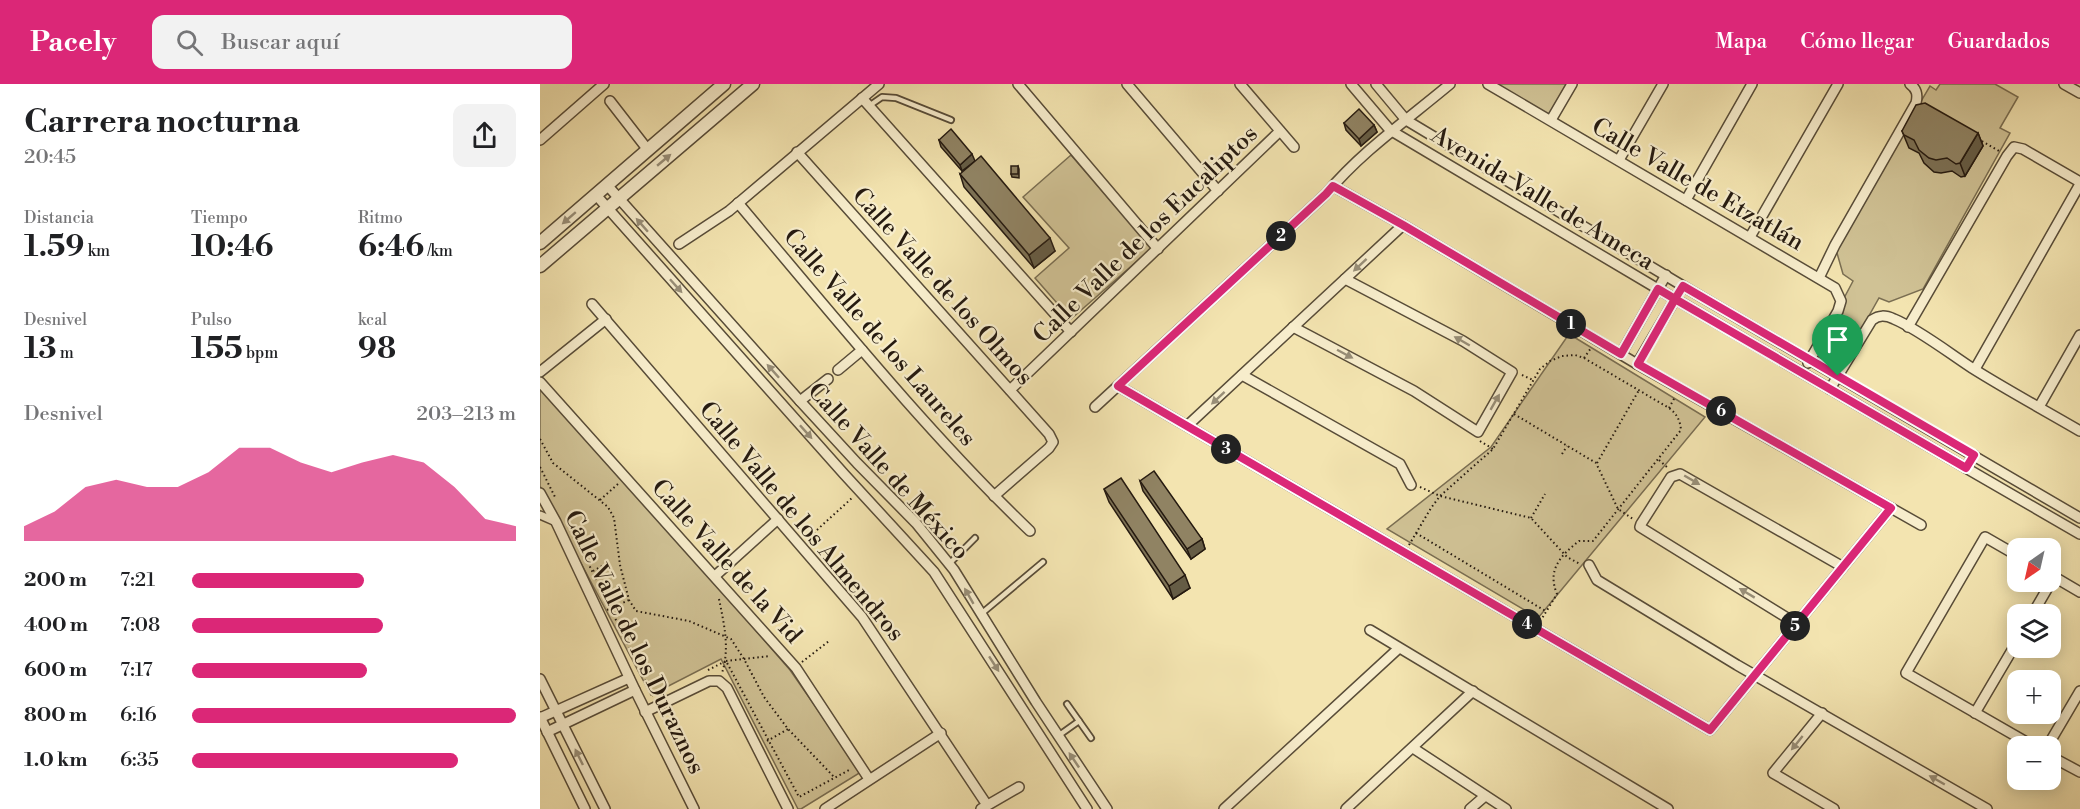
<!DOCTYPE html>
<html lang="es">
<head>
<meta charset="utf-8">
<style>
  :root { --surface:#fff; --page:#f2f2f2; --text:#202124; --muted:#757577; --accent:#db2777 }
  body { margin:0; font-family:"Libre Bodoni",serif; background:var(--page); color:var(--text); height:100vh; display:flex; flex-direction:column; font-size:22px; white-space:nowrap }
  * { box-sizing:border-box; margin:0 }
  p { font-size:20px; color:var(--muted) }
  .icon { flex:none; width:33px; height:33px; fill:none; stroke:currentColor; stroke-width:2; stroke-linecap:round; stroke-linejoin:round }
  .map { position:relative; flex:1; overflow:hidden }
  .side { display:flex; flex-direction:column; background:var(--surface); width:540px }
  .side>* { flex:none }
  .needle { width:39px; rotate:214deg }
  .fabs { position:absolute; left:1467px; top:454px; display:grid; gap:12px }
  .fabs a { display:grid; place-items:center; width:54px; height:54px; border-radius:12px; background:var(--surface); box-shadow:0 3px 15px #0003; font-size:30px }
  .pin { position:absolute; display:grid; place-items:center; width:51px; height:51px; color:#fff; margin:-62px -26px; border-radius:50% 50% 50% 0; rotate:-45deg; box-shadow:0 0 6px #0007 }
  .pin .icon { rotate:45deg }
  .km { position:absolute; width:30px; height:30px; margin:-15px; border-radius:50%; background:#222; color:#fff; font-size:16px; line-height:30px; text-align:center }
  .round { display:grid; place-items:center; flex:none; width:63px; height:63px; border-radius:12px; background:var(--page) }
  .head { display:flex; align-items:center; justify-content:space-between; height:102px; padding:0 24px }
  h1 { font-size:33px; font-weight:800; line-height:45px }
  .stats { display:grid; grid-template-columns:repeat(3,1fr); gap:9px; height:102px; padding:6px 24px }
  .stats div { display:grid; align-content:center }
  .stats b { font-size:30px; font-weight:800 }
  .stats small { font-size:16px; font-weight:400 }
  .stats p { font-size:16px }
  .chart { height:168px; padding:12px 24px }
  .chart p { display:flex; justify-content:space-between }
  .chart svg { width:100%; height:108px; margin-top:6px; fill:var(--accent); opacity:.7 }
  ul { padding:0 24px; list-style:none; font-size:20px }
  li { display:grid; grid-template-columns:96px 72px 1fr; align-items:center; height:45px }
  li i { height:15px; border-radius:8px; background:var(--accent) }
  header { display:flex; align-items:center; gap:36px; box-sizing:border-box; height:84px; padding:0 30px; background:var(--accent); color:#fff }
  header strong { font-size:28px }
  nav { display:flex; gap:33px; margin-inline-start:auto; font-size:21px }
  .search { width:420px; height:54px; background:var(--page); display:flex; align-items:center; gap:15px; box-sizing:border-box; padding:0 21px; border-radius:12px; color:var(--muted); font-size:22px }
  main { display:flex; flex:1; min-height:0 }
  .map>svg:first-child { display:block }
  .green { fill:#d0c295; stroke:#7a6e52; stroke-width:1.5 }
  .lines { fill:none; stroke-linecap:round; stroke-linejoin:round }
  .service-casing { stroke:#584c38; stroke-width:8 }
  .pedestrian-casing { stroke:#584c38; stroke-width:10 }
  .minor-casing { stroke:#584c38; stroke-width:12 }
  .tertiary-casing { stroke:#584c38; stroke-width:15 }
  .path { stroke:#251a10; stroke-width:2; stroke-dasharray:1.5 3; stroke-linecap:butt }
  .service { stroke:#f7edcc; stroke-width:4.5 }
  .pedestrian { stroke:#f7edcc; stroke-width:7 }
  .minor { stroke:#f7edcc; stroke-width:9 }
  .tertiary { stroke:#f7edcc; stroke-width:12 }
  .wall { fill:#7c7155; stroke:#251a10; stroke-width:1.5 }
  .shaded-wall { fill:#655c45; stroke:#251a10; stroke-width:1.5 }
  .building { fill:#908363; stroke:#251a10; stroke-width:1.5 }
  .oneway { fill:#988e77 }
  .route-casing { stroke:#fff; stroke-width:12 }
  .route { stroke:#db2777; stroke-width:8 }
  .labels { text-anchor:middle; stroke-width:4.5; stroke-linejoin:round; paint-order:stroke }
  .street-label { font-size:24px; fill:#251a10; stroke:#f7edcc }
</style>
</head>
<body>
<header>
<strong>Pacely</strong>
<div class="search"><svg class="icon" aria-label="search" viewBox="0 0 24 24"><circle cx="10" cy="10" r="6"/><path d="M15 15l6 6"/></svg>Buscar aquí</div>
<nav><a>Mapa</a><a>Cómo llegar</a><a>Guardados</a></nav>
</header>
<main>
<section class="side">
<div class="head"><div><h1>Carrera nocturna</h1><p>20:45</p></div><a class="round"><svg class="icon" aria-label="share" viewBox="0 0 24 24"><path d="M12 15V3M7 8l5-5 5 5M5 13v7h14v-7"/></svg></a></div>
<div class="stats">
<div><p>Distancia</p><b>1.59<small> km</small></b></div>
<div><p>Tiempo</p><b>10:46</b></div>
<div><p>Ritmo</p><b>6:46<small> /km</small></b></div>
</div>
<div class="stats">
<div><p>Desnivel</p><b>13<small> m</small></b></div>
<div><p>Pulso</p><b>155<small> bpm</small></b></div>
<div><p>kcal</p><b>98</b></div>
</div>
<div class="chart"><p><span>Desnivel</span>203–213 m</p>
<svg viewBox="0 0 160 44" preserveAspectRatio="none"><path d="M0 44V38L10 32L20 22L30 19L40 22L50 22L60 16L70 6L80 6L90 12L100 16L110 12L120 9L130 12L140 22L150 35L160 38V44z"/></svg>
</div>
<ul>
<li><b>200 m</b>7:21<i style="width:53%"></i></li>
<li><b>400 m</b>7:08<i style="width:59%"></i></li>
<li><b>600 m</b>7:17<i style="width:54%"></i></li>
<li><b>800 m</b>6:16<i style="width:100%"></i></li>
<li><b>1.0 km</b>6:35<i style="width:82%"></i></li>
</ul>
</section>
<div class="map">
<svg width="1540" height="725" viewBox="0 0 1540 725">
  <rect width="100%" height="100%" fill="#f3e4b0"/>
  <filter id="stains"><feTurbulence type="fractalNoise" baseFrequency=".00333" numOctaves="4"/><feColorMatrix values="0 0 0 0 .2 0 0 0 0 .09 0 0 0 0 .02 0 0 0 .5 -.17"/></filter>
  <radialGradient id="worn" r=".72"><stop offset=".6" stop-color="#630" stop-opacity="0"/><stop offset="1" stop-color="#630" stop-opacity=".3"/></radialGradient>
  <g class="green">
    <polygon points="953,0 1030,0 1008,33"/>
    <polygon points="1400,0 1455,0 1478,13 1460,44 1470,49 1383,205 1349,218 1339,214 1299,285 1274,271 1313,197 1303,190 1295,162 1390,2 1396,6"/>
    <polygon points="531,71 612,164 531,235 495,194 529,164 483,113"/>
    <polygon points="1029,250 1165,333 998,534 847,445 951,363"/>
    <polygon points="0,304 169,492 250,586 321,688 261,725 258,725 181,575 111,611 0,402"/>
  </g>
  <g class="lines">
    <defs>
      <g id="service">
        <polyline points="329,22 342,13 356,14 411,36"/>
        <polyline points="409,480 435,454"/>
        <polyline points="441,530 503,478"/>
        <polyline points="527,620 551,654"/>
        <polyline points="518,652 539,637"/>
      </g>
      <polyline id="pedestrian" points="0,431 16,438"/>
      <g id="minor">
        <polyline points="478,0 618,165"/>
        <polyline points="587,0 678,107"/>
        <polyline points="700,0 754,63"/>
        <polyline points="811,0 850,46 1118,205 1426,384 1434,371"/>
        <polyline points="836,0 866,36 1143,202 1540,434"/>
        <polyline points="948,0 1295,204 1301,217 1298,227 1268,279"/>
        <polyline points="1524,0 1540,9"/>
        <polyline points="322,14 531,248"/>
        <polyline points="70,17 108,66"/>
        <polyline points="1011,36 1032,0"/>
        <polyline points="0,56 64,0"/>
        <polyline points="257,68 509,350 513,358 509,364 454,412"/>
        <polyline points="1079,76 1123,0"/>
        <polyline points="67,101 260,317 317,379 376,439 414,486 496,618 567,725"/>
        <polyline points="793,102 863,141 1097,280 1381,441"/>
        <polyline points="56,111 304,390 394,488 547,725"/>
        <polyline points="1146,116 1212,0"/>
        <path d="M 198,119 C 292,230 386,347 490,447"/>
        <polyline points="1210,153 1298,0"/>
        <polyline points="139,160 189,127 339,0"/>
        <path d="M 1279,194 L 1295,161 L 1376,19 C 1378,11 1377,5 1370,0"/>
        <polyline points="52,220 322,533 447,721"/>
        <polyline points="753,243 874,307 938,348 972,288 923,257 805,195"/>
        <polyline points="1368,243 1467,72 1474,63 1483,65 1540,98"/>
        <polyline points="1081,270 1126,191"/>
        <polyline points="1097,280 1137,212"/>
        <polyline points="1435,285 1540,100"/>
        <polyline points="298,286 322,266"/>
        <polyline points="0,288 66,235"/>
        <polyline points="702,291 860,380 871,401"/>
        <polyline points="0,298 256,584 329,695"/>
        <polyline points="578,302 1170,646 1351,424"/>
        <path d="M 1290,305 L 1332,236 C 1339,231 1345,231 1354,235 C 1378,245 1409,269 1432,284 C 1467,306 1504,326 1540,347"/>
        <polyline points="470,306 740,47"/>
        <polyline points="260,317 288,295"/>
        <path d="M 555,323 L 786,110 C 822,67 867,36 910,0"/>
        <polyline points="1499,323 1540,251"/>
        <polyline points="647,342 863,141"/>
        <polyline points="1426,384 1540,450"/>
        <polyline points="0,409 16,438 95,606 154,725"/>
        <polyline points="1478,472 1445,453 1366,589 1495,663"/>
        <polyline points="1049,481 1057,496 1197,581 1447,725"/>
        <polyline points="1511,491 1540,508"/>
        <polyline points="175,492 238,435"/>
        <polyline points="1492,531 1514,493"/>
        <polyline points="1257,540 1100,443 1101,440 1131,393 1140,390 1303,483"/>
        <polyline points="830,546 1128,725"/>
        <polyline points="0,595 65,725"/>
        <polyline points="105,628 169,597 179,597 187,604 248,725"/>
        <polyline points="1282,629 1233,689 1294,725"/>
        <polyline points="1435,629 1478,556"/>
        <polyline points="0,633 45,725"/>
        <polyline points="0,634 89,594"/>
        <polyline points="7,648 95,606"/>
        <polyline points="1507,663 1540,607"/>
        <polyline points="873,664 966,725"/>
        <polyline points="1510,672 1540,688"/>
        <polyline points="285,725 401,649"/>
        <polyline points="441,725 479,703"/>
        <polyline points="684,725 859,564"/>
        <polyline points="806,725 933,607"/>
        <polyline points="930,725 945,712"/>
      </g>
      <g id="tertiary">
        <polyline points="0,159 184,0"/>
        <polyline points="0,182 213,0"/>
      </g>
    </defs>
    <use href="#service" class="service-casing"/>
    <use href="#pedestrian" class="pedestrian-casing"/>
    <use href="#minor" class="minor-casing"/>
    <use href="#tertiary" class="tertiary-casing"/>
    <g class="path">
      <polyline points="1438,55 1459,67"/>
      <polyline points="1044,274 1051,264"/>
      <polyline points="982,291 993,296"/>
      <polyline points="1129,324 1135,313"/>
      <polyline points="974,330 1056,379 1078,425 1093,435"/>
      <polyline points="0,355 13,379 68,423 74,434 80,481 89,516 96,527 149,537 191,555 204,575 224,613 248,645 295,694"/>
      <polyline points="940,357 953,365"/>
      <polyline points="1022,370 1027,362"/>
      <polyline points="1119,376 1128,384"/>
      <polyline points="1057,379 1099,306"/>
      <polyline points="0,383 15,413"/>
      <polyline points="880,403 900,412 991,434 1027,473 1040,480"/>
      <polyline points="60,416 78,400"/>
      <polyline points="991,434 1005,410"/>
      <polyline points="876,449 1007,528"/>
      <polyline points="34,450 113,612"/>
      <polyline points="267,455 312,414"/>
      <path d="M 869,461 L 891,424 L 900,412 L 953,365 L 1000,285 L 1010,277 L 1022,272 L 1035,271 L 1044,274 L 1129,324 C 1137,330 1140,336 1141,346 L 1053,457 L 1039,457 C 1020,472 1007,486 1017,510 L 1001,536"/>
      <polyline points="53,487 62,482"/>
      <path d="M 179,515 C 184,540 190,564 182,589"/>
      <polyline points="67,526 89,516"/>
      <polyline points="186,577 230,572"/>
      <polyline points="262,578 289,557"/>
      <polyline points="168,586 186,577 259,713 311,685"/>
      <polyline points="227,657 248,645"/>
    </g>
    <use href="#service" class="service"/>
    <use href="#pedestrian" class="pedestrian"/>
    <use href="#minor" class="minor"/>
    <use href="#tertiary" class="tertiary"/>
  </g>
  <g class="wall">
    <polygon points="804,39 834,41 837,48 821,62 806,46"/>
    <polygon points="1362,47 1438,49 1443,62 1425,92 1421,93 1412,87 1401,89 1394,88 1384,79 1379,69 1369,64"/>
    <polygon points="399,56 435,77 422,87 401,63"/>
    <polygon points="478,82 479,85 479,94 472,93 471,90"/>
    <polygon points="420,90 515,167 494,184 424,103"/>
    <polygon points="600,397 662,455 665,465 651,475 603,407"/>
    <polygon points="564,405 650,504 633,515 569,418"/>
  </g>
  <g class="shaded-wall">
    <polygon points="834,41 837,48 821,62 819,55"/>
    <polygon points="1438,49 1443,62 1425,92 1420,79"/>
    <polygon points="432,70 435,77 422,87 420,81"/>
    <polygon points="510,154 515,167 494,184 489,171"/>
    <polygon points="662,455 665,465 651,475 647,465"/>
    <polygon points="645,491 650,504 633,515 629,502"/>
  </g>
  <g class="building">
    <polygon points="1385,19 1438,49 1420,79 1416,80 1407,74 1396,76 1389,74 1379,66 1374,56 1364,51 1362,47 1376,21"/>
    <polygon points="819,25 834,41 819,55 804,39"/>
    <polygon points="411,45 432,70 420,81 399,56"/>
    <polygon points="441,72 510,154 489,171 420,90"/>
    <rect x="471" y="82" width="7" height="8"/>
    <polygon points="614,387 662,455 647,465 600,397"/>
    <polygon points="581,394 645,491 629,502 564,405"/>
  </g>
  <defs><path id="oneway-solid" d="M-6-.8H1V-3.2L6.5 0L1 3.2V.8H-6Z" transform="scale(1.5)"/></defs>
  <g class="oneway">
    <use href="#oneway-solid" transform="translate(124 76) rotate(-40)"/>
    <use href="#oneway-solid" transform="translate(29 134) rotate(139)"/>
    <use href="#oneway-solid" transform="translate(102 141) rotate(-131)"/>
    <use href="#oneway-solid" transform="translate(820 181) rotate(137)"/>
    <use href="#oneway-solid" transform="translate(136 202) rotate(48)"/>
    <use href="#oneway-solid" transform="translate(922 257) rotate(-150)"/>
    <use href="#oneway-solid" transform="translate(805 270) rotate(28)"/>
    <use href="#oneway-solid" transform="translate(233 287) rotate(-132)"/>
    <use href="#oneway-solid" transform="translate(678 314) rotate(137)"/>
    <use href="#oneway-solid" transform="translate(955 318) rotate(-60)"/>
    <use href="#oneway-solid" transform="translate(266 348) rotate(48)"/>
    <use href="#oneway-solid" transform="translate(1152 396) rotate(30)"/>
    <use href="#oneway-solid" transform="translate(1207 509) rotate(-149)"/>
    <use href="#oneway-solid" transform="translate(429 512) rotate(-120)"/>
    <use href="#oneway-solid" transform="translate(454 580) rotate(57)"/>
    <use href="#oneway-solid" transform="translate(1257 659) rotate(129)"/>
    <use href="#oneway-solid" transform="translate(39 673) rotate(-116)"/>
    <use href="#oneway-solid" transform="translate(534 676) rotate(-124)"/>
    <use href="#oneway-solid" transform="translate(1397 696) rotate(-150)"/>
  </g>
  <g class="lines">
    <defs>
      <polyline id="route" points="1298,292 1143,202 1135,215 1118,205 1081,270 863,141 793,102 786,110 578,302 1170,646 1351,424 1098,280 1135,215 1426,384 1434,371 1298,292"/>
    </defs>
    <use href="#route" class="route-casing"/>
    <use href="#route" class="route"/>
  </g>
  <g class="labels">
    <g class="street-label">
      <text transform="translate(1158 100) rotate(30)" y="8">Calle Valle de Etzatlán</text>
      <text transform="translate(1003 114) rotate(31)" y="8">Avenida Valle de Ameca</text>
      <text transform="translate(605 150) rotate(-44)" y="8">Calle Valle de los Eucaliptos</text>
      <text transform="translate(403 202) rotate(48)" y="8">Calle Valle de los Olmos</text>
      <text transform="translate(340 253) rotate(49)" y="8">Calle Valle de los Laureles</text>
      <text transform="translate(349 387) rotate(48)" y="8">Calle Valle de México</text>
      <text transform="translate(262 437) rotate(50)" y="8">Calle Valle de los Almendros</text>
      <text transform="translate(187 477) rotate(48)" y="8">Calle Valle de la Vid</text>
      <text transform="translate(95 558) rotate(64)" y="8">Calle Valle de los Duraznos</text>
    </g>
  </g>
  <rect width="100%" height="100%" filter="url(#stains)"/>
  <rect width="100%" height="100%" fill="url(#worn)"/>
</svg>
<div class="fabs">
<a><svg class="needle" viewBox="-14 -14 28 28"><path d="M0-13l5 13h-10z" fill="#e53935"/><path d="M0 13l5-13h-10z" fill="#757577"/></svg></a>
<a><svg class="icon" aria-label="layers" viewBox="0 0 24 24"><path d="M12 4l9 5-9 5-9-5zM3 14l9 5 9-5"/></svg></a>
<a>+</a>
<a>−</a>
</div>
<div class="pin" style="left:1298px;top:292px;background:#1e9e55"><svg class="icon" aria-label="arrive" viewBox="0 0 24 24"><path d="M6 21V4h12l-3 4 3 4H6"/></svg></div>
<b class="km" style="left:1031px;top:240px">1</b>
<b class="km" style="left:741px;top:152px">2</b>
<b class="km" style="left:686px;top:365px">3</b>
<b class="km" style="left:987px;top:540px">4</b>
<b class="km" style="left:1255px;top:542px">5</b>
<b class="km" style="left:1181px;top:327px">6</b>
</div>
</main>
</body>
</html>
